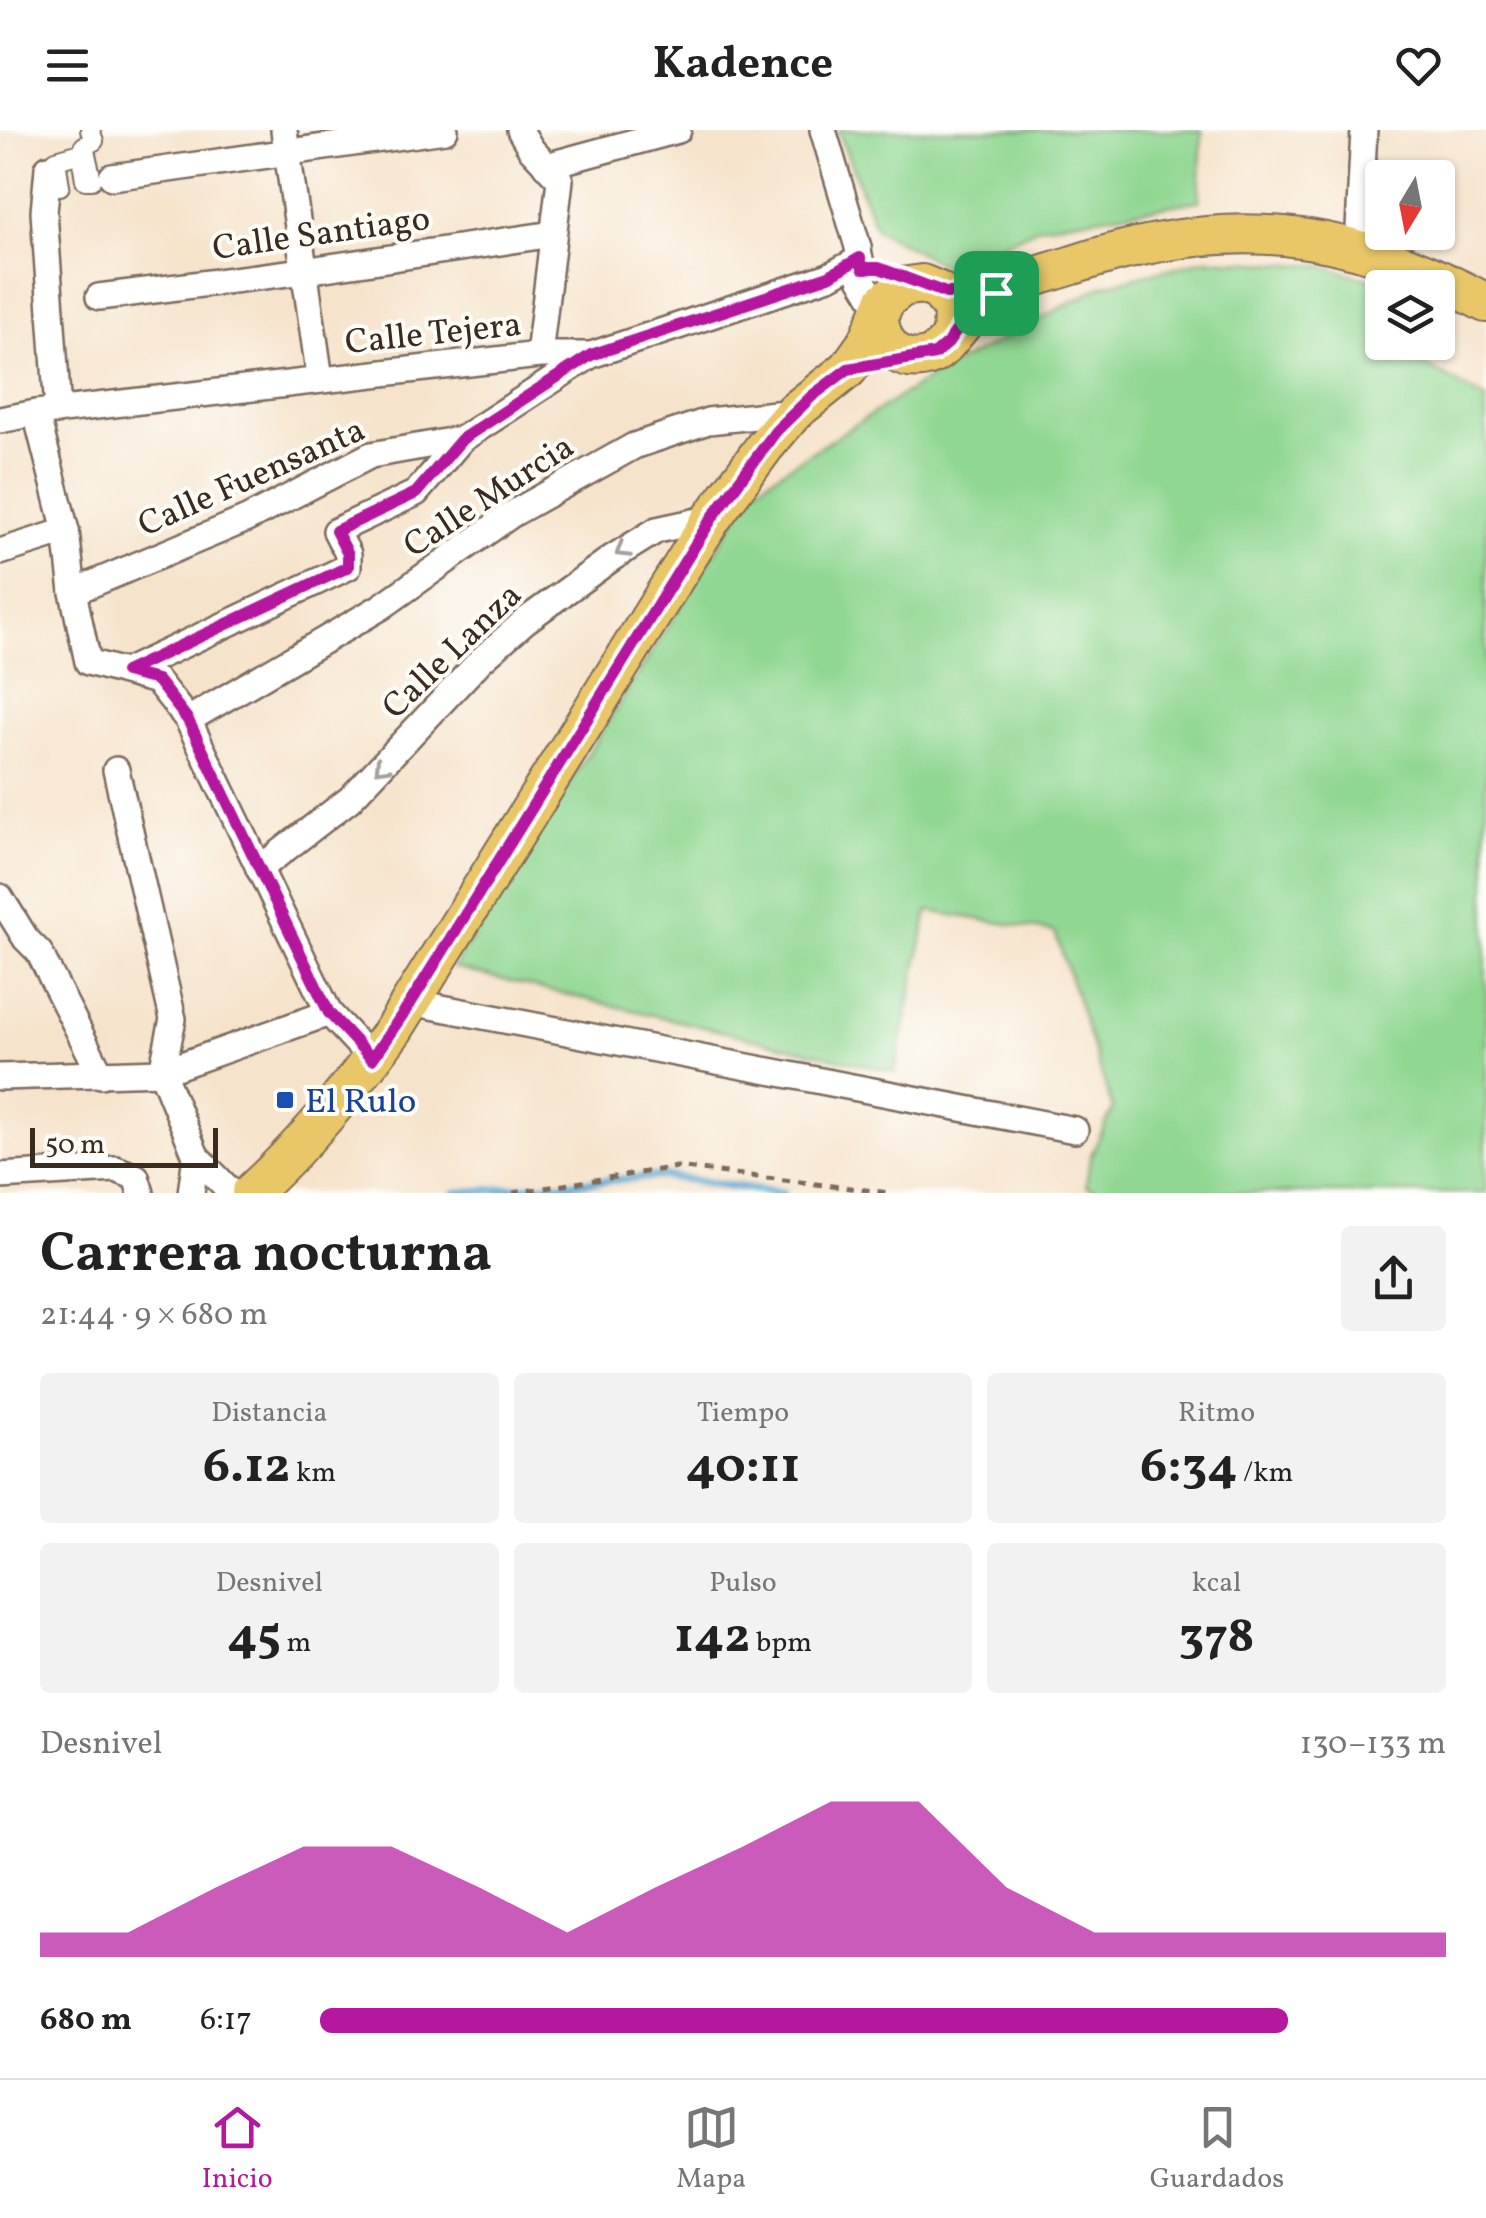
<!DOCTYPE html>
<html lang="es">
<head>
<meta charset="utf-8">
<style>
  :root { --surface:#fff; --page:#f2f2f2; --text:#222; --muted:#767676; --line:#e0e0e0; --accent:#b5179e }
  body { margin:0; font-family:Vollkorn,serif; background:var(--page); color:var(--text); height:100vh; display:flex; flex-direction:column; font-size:38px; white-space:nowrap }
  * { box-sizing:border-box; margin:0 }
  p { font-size:32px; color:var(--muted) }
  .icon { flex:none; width:55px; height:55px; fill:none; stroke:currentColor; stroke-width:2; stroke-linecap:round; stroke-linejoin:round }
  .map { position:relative; height:1063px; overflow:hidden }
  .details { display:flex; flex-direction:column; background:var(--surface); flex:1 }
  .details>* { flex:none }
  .needle { width:65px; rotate:190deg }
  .controls { position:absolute; left:1365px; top:30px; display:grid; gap:20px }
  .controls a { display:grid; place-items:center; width:90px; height:90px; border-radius:10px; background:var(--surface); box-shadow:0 2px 8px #0004; font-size:50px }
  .scale { position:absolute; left:30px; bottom:25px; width:188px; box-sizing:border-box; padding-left:10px; border:5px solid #3b2a1e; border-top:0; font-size:28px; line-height:35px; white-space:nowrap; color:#3b2a1e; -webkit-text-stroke:8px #fdfcf7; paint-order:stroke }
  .pin { position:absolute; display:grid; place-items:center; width:85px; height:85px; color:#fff; margin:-42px; border-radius:20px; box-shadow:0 5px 15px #0006 }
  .round { display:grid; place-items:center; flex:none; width:105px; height:105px; border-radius:10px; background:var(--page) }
  .summary { display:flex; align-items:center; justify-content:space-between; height:170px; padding:0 40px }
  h1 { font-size:55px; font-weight:700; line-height:75px }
  .figures { display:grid; grid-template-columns:repeat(3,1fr); gap:15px; height:170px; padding:10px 40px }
  .figures div { display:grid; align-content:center; border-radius:10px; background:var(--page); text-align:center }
  .figures b { font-size:50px; font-weight:700 }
  .figures small { font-size:28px; font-weight:400 }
  .figures p { font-size:28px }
  .chart { height:280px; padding:20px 40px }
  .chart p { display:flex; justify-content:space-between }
  .chart svg { width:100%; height:180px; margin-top:10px; fill:var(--accent); opacity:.7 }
  ul { padding:0 40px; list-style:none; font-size:32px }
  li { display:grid; grid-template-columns:160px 120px 1fr; align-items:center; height:75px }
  li i { height:25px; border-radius:12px; background:var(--accent) }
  header { display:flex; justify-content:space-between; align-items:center; height:130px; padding:0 40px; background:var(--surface); font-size:45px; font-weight:700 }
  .tab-bar { display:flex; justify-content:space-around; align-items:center; height:140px; border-top:2px solid var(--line); background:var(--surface); font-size:28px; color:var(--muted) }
  .tab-bar a { display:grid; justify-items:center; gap:5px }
  .tab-bar .selected { color:var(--accent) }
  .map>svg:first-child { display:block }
  .green { fill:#90d792; stroke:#668058; stroke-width:2.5 }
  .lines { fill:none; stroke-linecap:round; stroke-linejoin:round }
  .stream { stroke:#53a3cd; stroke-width:8 }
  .pedestrian-casing { stroke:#7c6b5b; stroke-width:22 }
  .minor-casing { stroke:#7c6b5b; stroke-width:30 }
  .primary-casing { stroke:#7c6b5b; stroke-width:42 }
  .path { stroke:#7c6b5b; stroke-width:5; stroke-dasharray:8 8; stroke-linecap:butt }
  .pedestrian { stroke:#fff; stroke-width:18 }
  .minor { stroke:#fff; stroke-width:25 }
  .primary { stroke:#e9c769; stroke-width:38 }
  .oneway { stroke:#a79f9a }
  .route-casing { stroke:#fff; stroke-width:20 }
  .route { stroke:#b5179e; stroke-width:12 }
  .transit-dot { fill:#1a4fb4; stroke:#fdfcf7; stroke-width:4 }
  .labels { text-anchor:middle; stroke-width:8; stroke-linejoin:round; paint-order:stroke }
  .street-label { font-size:35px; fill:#3b2a1e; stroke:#fdfcf7 }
  .transit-label { font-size:35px; fill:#164399; stroke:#fdfcf7; text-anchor:start }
</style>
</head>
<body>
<header><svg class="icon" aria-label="menu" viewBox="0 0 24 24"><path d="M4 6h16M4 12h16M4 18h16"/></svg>Kadence<svg class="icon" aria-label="heart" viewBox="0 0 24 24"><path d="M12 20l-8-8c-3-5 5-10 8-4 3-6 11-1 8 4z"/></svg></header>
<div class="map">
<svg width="1486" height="1063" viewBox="0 0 1486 1063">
  <rect width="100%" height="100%" fill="#fdfcf7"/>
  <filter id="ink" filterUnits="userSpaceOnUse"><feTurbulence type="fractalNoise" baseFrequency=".01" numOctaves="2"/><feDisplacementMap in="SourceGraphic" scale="20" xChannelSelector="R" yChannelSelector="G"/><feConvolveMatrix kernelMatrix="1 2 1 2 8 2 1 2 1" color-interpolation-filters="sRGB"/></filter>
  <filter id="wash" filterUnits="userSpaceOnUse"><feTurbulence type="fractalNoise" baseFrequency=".0048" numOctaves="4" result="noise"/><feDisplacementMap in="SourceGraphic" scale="40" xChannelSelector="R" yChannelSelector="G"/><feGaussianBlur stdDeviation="2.25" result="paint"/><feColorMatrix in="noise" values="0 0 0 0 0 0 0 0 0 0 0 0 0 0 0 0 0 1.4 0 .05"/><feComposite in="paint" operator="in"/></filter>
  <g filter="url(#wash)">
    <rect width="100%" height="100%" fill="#f6e3cb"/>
    <g class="green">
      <polygon points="838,0 1202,0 1199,71 1041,96 949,138 876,99"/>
      <polygon points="1207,129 1322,136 1399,157 1382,158 1382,212 1419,213 1417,231 1486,269 1486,1063 1102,1063 1086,1056 1090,1027 1113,979 1055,802 928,781 895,942 453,838 755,358 931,247 1102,156"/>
    </g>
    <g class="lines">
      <polyline class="stream" points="455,1063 662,1046 783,1063"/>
    </g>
  </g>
  <g filter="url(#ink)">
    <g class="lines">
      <defs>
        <polyline id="pedestrian" points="48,40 52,56 60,56 56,30 81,23 85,50 92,50 84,16 94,11 90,0"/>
        <g id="minor">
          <polyline points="284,0 320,249"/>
          <polyline points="520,0 531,19 560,50 539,225"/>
          <polyline points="823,0 858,117 861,148 881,181"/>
          <polyline points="546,36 678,0"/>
          <polyline points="48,38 44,82 58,281"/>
          <polyline points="112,47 445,0"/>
          <polyline points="1358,118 1364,0"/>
          <polyline points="99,167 304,141 553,104"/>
          <polyline points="36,283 66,401 73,462 88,532 157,551 188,590 329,883 372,929"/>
          <polyline points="0,290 36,283 539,225 591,225 829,146 860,129"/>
          <polyline points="0,422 66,401"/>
          <polyline points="73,462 247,389 371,325 462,309"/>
          <polyline points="125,542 348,437 348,424 336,401 416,363 462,309 591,225"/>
          <polyline points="188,590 381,477 512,384 634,316 708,291 794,282"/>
          <polyline points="116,640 173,889 162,942 196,1026 191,1063"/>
          <polyline points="259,739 350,669 481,530 525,491 612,428 657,400 712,388"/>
          <polyline points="0,767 26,809 39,822 101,945"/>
          <polyline points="411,872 1075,1000"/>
          <polyline points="0,947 162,942 329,883"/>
          <polyline points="196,1026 232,1063"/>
          <polyline points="0,1046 116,1039 136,1047 141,1063"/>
        </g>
        <g id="primary">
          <path d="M 879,187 C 880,211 896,232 922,228 C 949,225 964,180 994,164 C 1018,151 1047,143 1073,135 C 1225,84 1346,96 1486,173"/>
          <path d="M 251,1063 C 305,1014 351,958 394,899 L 712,388 L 765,316 L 794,282 L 848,239 L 868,211 L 885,171 L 902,157 L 922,154 L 939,161 L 953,180 L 952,205"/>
        </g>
      </defs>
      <use href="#pedestrian" class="pedestrian-casing"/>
      <use href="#minor" class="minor-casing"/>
      <use href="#primary" class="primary-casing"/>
      <polyline class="path" points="513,1063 677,1037 890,1063"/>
      <use href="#pedestrian" class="pedestrian"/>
      <use href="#minor" class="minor"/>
      <use href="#primary" class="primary"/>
    </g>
    <defs><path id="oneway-chevron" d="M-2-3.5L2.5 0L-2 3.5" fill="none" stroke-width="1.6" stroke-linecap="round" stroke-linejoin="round" transform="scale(2.5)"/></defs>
    <g class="oneway">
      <use href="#oneway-chevron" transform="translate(622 421) rotate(148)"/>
      <use href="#oneway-chevron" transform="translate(381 637) rotate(134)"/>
    </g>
  </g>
  <g class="lines" filter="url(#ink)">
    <defs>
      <polygon id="route" points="860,128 863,138 879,138 946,163 996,163 967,185 948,213 935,224 848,239 812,266 776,301 712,388 411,872 372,929 329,883 188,590 157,550 125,542 348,437 348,424 336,401 416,363 462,309 591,225 829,146"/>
    </defs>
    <use href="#route" class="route-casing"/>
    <use href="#route" class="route"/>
  </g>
  <rect class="transit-dot" x="275" y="960" width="20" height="20" rx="5"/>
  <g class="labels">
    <g class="street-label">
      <text transform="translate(321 102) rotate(-8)" y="12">Calle Santiago</text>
      <text transform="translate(433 202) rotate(-6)" y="12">Calle Tejera</text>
      <text transform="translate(251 346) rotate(-24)" y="12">Calle Fuensanta</text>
      <text transform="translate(488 365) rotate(-33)" y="12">Calle Murcia</text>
      <text transform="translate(451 520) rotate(-44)" y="12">Calle Lanza</text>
    </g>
    <g class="transit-label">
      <text x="305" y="982">El Rulo</text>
    </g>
  </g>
</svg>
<div class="controls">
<a><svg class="needle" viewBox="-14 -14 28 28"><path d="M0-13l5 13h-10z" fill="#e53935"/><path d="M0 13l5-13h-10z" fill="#767676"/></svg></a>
<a><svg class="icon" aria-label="layers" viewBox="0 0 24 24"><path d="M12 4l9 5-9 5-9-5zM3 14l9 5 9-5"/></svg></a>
</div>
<div class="scale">50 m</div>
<div class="pin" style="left:996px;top:163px;background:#1e9e55"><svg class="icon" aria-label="arrive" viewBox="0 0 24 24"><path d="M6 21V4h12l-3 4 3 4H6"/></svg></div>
</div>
<section class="details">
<div class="summary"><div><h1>Carrera nocturna</h1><p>21:44 · 9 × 680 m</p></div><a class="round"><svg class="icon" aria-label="share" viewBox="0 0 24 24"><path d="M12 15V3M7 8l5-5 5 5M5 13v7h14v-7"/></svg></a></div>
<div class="figures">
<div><p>Distancia</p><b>6.12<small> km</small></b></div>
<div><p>Tiempo</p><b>40:11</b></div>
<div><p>Ritmo</p><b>6:34<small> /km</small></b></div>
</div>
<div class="figures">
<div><p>Desnivel</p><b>45<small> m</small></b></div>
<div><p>Pulso</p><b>142<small> bpm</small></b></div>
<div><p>kcal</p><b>378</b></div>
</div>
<div class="chart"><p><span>Desnivel</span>130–133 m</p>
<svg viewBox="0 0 160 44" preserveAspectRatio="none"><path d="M0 44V38L10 38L20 27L30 17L40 17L50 27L60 38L70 27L80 17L90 6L100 6L110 27L120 38L130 38L140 38L150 38L160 38V44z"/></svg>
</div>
<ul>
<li><b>680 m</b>6:17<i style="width:86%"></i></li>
</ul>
</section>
<nav class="tab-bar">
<a class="selected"><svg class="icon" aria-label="home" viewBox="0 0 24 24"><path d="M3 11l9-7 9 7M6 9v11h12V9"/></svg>Inicio</a>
<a><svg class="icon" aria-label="map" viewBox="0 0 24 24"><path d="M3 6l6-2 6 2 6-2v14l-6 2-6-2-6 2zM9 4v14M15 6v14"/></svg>Mapa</a>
<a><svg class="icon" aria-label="saved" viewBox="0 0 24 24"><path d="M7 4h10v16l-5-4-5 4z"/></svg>Guardados</a>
</nav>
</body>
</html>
